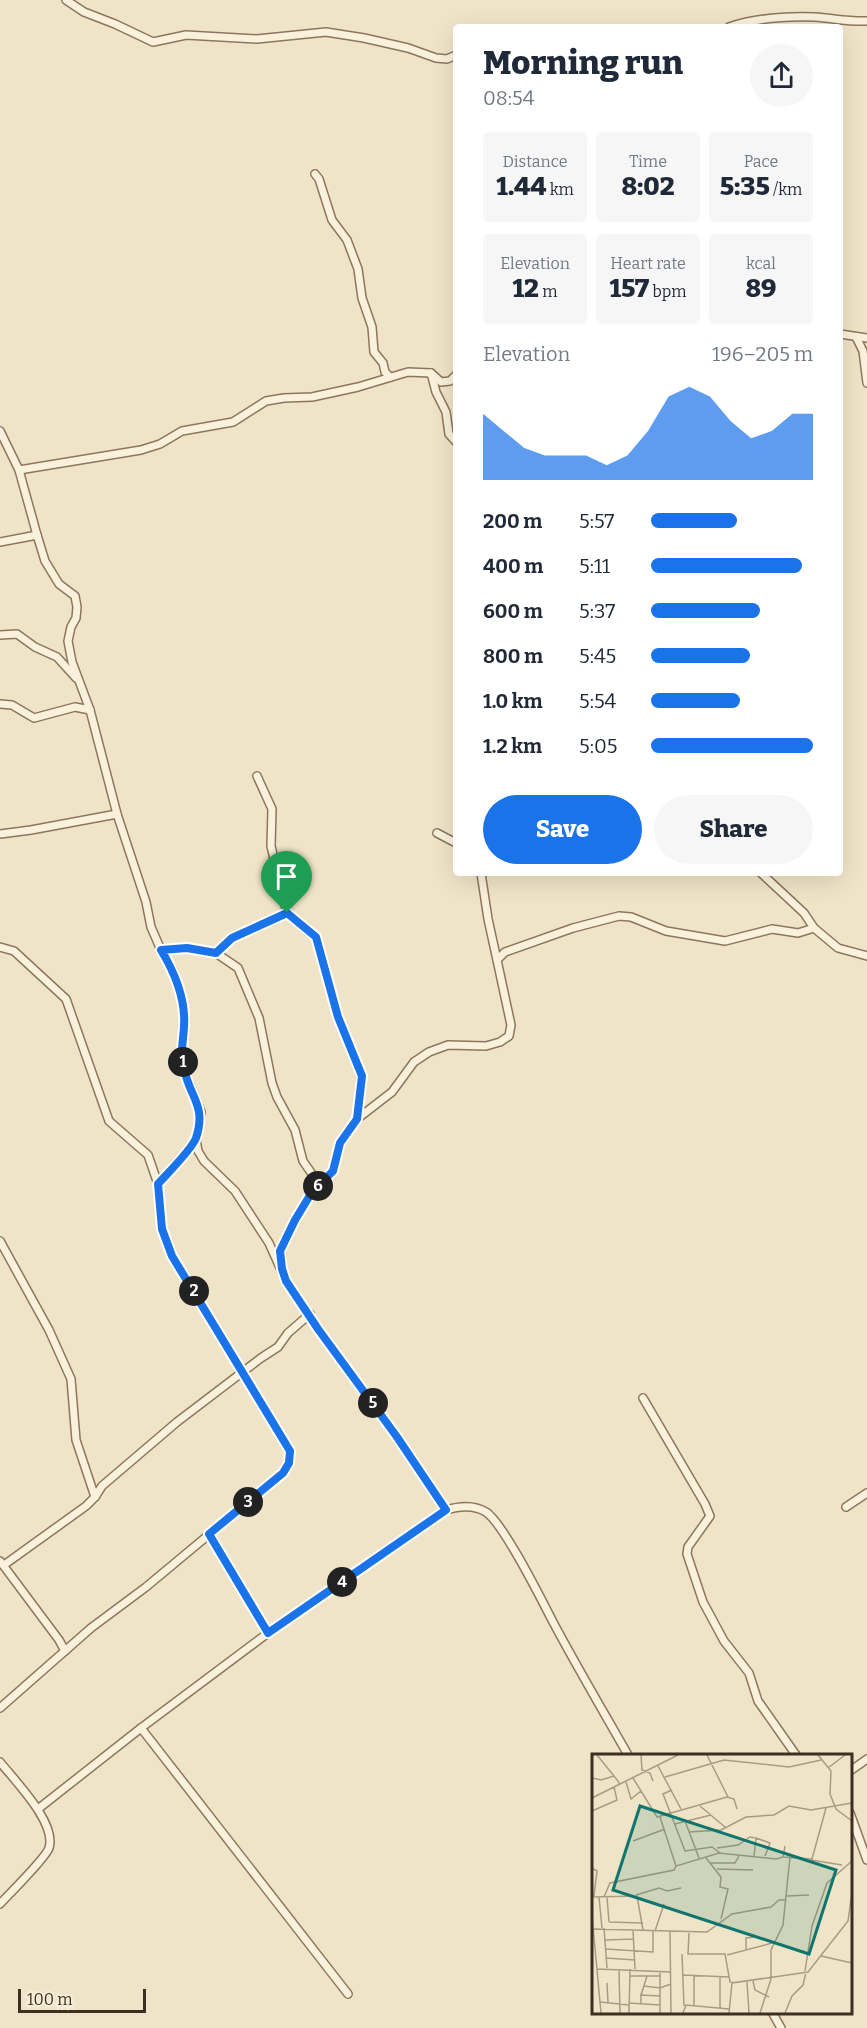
<!DOCTYPE html>
<html lang="en">
<head>
<meta charset="utf-8">
<style>
  :root { --surface:#fff; --page:#f6f6f7; --text:#1f2937; --muted:#747a83; --accent:#1a73e8 }
  body { margin:0; font-family:Bitter,serif; background:var(--page); color:var(--text); height:100vh; display:flex; flex-direction:column; font-size:22px; white-space:nowrap }
  * { box-sizing:border-box; margin:0 }
  p { font-size:20px; color:var(--muted) }
  .icon { flex:none; width:33px; height:33px; fill:none; stroke:currentColor; stroke-width:2; stroke-linecap:round; stroke-linejoin:round }
  .map { position:relative; flex:1; overflow:hidden }
  .details { position:absolute; left:453px; top:24px; width:390px; height:852px; display:flex; flex-direction:column; background:var(--surface); border-radius:6px; box-shadow:0 6px 24px #0002 }
  .details>* { flex:none }
  .scale { position:absolute; left:18px; bottom:15px; width:128px; box-sizing:border-box; padding-left:6px; border:3px solid #3d2e20; border-top:0; font-size:16px; line-height:21px; white-space:nowrap; color:#3d2e20; -webkit-text-stroke:4px #f7eed8; paint-order:stroke }
  .pin { position:absolute; display:grid; place-items:center; width:51px; height:51px; color:#fff; margin:-62px -26px; border-radius:50% 50% 50% 0; rotate:-45deg; box-shadow:0 0 6px #0007 }
  .pin .icon { rotate:45deg }
  .km { position:absolute; width:30px; height:30px; margin:-15px; border-radius:50%; background:#222; color:#fff; font-size:16px; line-height:30px; text-align:center }
  .round { display:grid; place-items:center; flex:none; width:63px; height:63px; border-radius:32px; background:var(--page) }
  .headline { display:flex; align-items:center; justify-content:space-between; height:102px; padding:0 30px }
  h1 { font-size:33px; font-weight:800; line-height:45px }
  .stats { display:grid; grid-template-columns:repeat(3,1fr); gap:9px; height:102px; padding:6px 30px }
  .stats div { display:grid; align-content:center; border-radius:6px; background:var(--page); text-align:center }
  .stats b { font-size:26px; font-weight:800 }
  .stats small { font-size:16px; font-weight:400 }
  .stats p { font-size:16px }
  .chart { height:168px; padding:12px 30px }
  .chart p { display:flex; justify-content:space-between }
  .chart svg { width:100%; height:108px; margin-top:6px; fill:var(--accent); opacity:.7 }
  .action { display:flex; gap:12px; margin-top:auto; padding:12px 30px }
  .action a { flex:1; height:69px; border-radius:36px; background:var(--accent); color:#fff; font-size:24px; font-weight:800; line-height:69px; text-align:center }
  .action a+a { background:var(--page); color:var(--text) }
  ul { padding:0 30px; list-style:none; font-size:20px }
  li { display:grid; grid-template-columns:96px 72px 1fr; align-items:center; height:45px }
  li i { height:15px; border-radius:8px; background:var(--accent) }
  .map>svg:first-child { display:block }
  .lines { fill:none; stroke-linecap:round; stroke-linejoin:round }
  .street-casing { stroke:#8d765c; stroke-width:10 }
  .street { stroke:#faf1dc; stroke-width:7 }
  .route-casing { stroke:#fff; stroke-width:12 }
  .route { stroke:#1a73e8; stroke-width:8 }
  .inset-road { fill:none; stroke:#a89b85; stroke-width:1.5 }
  .view { fill:#0f766e; fill-opacity:0.15; stroke:#0f766e; stroke-width:3 }
  .inset-edge { fill:none; stroke:#3d2e20; stroke-width:3 }
</style>
</head>
<body>
<div class="map">
<svg width="867" height="2028" viewBox="0 0 867 2028">
  <rect width="100%" height="100%" fill="#f0e4c8"/>
  <g class="lines">
    <defs>
      <g id="street">
        <polyline points="66,0 84,12 115,24 153,42 186,35 257,39 326,32 364,38 408,48 436,58 447,59 456,55"/>
        <path d="M 729,27 C 756,18 786,16 815,17 C 832,18 849,22 867,21"/>
        <polyline points="315,174 319,179 332,220 347,240 358,269 362,298 372,327 374,352 383,363 385,372 390,377"/>
        <polyline points="840,334 867,338"/>
        <polyline points="856,337 863,351 867,383"/>
        <polyline points="431,373 436,392 446,412 449,434 456,442"/>
        <polyline points="0,431 19,470 37,535"/>
        <polyline points="19,470 141,450 160,444 182,431 233,422 266,401 284,398 312,397 358,387 408,372 431,373 441,382 450,381 456,375"/>
        <path d="M 0,542 L 37,535 L 45,561 L 59,584 L 75,596 L 77,607 L 76,618 L 71,627 L 68,641 L 72,662 L 90,710 L 117,814 L 146,902 L 151,927 L 161,950 L 173,970 L 181,994 L 185,1025 L 181,1051 L 184,1070 L 201,1112 L 196,1140 L 198,1151 L 204,1161 L 235,1191 L 269,1243 L 286,1281 L 318,1329 L 397,1437 L 446,1510 C 459,1506 473,1504 486,1512 C 504,1524 541,1599 553,1622 C 577,1667 603,1711 628,1755"/>
        <polyline points="0,635 17,634 35,647 57,657 76,678"/>
        <polyline points="0,704 12,705 34,718 75,707 90,710"/>
        <polyline points="257,776 272,809 271,846 287,913 316,937 338,1017 361,1076 357,1119"/>
        <polyline points="437,833 456,843"/>
        <polyline points="0,834 31,830 117,814"/>
        <polyline points="481,873 488,919 497,960"/>
        <polyline points="761,873 804,913 814,928 838,948 867,956"/>
        <polyline points="0,947 14,951 66,999 109,1121 148,1155 158,1184"/>
        <polyline points="161,950 187,948 216,953 238,968 259,1018 272,1083 277,1097 295,1130 303,1161 312,1174 312,1192"/>
        <polyline points="216,953 232,938 287,913"/>
        <polyline points="0,1241 49,1330 71,1379 76,1440 95,1497"/>
        <polyline points="282,1265 281,1251 295,1220 312,1192 333,1171 341,1143 357,1119 392,1092 414,1062 429,1052 448,1045 486,1046 500,1042 509,1036 511,1025 497,960 505,952 573,928 619,916 631,917 666,931 725,941 772,929 798,933 814,928"/>
        <polyline points="643,1398 705,1504 710,1516 688,1547 687,1554 703,1602 724,1641 749,1673 758,1701 796,1755"/>
        <polyline points="846,1507 867,1493"/>
        <polyline points="209,1534 268,1633"/>
        <polyline points="0,1561 59,1640 65,1651"/>
        <polyline points="4,1565 86,1506 95,1497 102,1486 177,1422 261,1358 278,1347 288,1333 310,1314"/>
        <polyline points="0,1708 91,1628 146,1587 283,1473 289,1463 290,1451 172,1256 162,1229 158,1184 196,1140"/>
        <polyline points="141,1728 348,1994"/>
        <path d="M 0,1762 C 15,1781 57,1823 49,1848 C 46,1858 9,1894 0,1904"/>
        <polyline points="850,1771 867,1759"/>
        <polyline points="38,1809 141,1728 268,1633 446,1510"/>
        <polyline points="850,1813 867,1860"/>
        <polyline points="772,2012 781,2028"/>
      </g>
    </defs>
    <use href="#street" class="street-casing"/>
    <use href="#street" class="street"/>
  </g>
  <g class="lines">
    <defs>
      <path id="route" d="M 287,913 L 316,937 L 338,1017 L 362,1076 L 357,1119 L 340,1143 L 333,1171 L 312,1192 L 295,1220 L 280,1251 L 282,1269 L 286,1281 L 318,1329 L 397,1437 L 446,1510 L 268,1633 L 209,1534 L 283,1473 L 289,1463 L 290,1451 L 172,1256 L 162,1229 L 158,1184 C 167,1174 192,1149 196,1138 C 207,1105 189,1097 184,1068 C 180,1054 183,1042 184,1027 C 186,999 175,973 161,950 L 187,948 L 216,953 L 232,938 Z"/>
    </defs>
    <use href="#route" class="route-casing"/>
    <use href="#route" class="route"/>
  </g>
  <g transform="translate(592 1754)">
    <rect width="260" height="260" fill="#f0e4c8"/>
    <path class="inset-road" d="M 5,1 L 22,22M 49,1 L 50,16 L 58,19 L 61,27M 115,1 L 136,43M 226,1 L 239,17 L 238,40 L 244,55 L 260,67M 66,12 L 89,55M 236,14 L 253,1M 73,23 L 132,6 L 197,13 L 229,6M 0,24 L 9,26 L 22,22 L 28,30 L 86,1M 41,24 L 65,63 L 135,43 L 142,45 L 145,55M 34,28 L 39,45 L 49,37M 80,36 L 71,40 L 93,97 L 120,93 L 128,99M 0,44 L 28,30M 108,52 L 133,73M 0,57 L 25,46 L 22,33M 68,63 L 84,112M 93,67 L 107,104M 83,70 L 119,61M 97,78 L 129,76 L 154,63 L 182,61 L 197,52 L 219,56 L 260,49M 164,84 L 178,89 L 173,102M 41,87 L 73,75M 125,94 L 146,91 L 158,83 L 164,84 L 162,102M 191,103 L 220,105 L 234,54M 114,104 L 129,123 L 128,133 L 136,135 L 129,165M 219,106 L 250,111M 119,109 L 143,109 L 147,102M 0,114 L 5,117 L 2,142M 125,115 L 161,116M 44,141 L 67,134 L 75,137 L 89,134M 195,142 L 217,141M 0,143 L 45,142 L 51,176M 7,143 L 10,174M 12,143 L 18,129 L 82,116 L 84,112 L 127,99 L 184,105 L 191,103 L 193,92M 15,143 L 17,168M 0,162 L 9,259M 17,168 L 51,169M 12,174 L 15,214M 2,175 L 115,178 L 140,160 L 179,153 L 187,146 L 194,146M 41,176 L 43,215M 63,177 L 72,150M 78,177 L 79,259M 97,179 L 96,200 L 133,200 L 138,228 L 142,229M 13,186 L 42,185M 13,195 L 61,198 L 61,177M 154,196 L 154,184 L 162,183M 90,200 L 92,252M 135,201 L 184,188M 229,202 L 260,209M 14,204 L 43,206M 5,215 L 79,218M 27,215 L 28,259M 68,217 L 68,259M 213,217 L 220,172 L 235,129 L 260,107M 91,221 L 137,223M 38,222 L 68,222M 161,227 L 163,236 L 177,243M 155,228 L 157,259M 15,229 L 16,249M 52,232 L 68,234 L 79,230M 49,241 L 55,222M 8,248 L 37,251M 37,249 L 68,251M 49,250 L 49,241 L 68,242M 102,252 L 102,222M 128,254 L 128,223M 37,259 L 38,215M 91,259 L 94,251 L 137,255M 137,259 L 140,229 L 216,218 L 256,167 L 260,138M 168,259 L 179,225 L 179,196 L 191,171 L 198,103M 193,259 L 200,242 L 211,231 L 214,218"/>
    <path class="view" d="M 48,52 L 244,116 L 217,200 L 21,136 Z"/>
    <rect width="260" height="260" class="inset-edge"/>
  </g>
</svg>
<div class="scale">100 m</div>
<div class="pin" style="left:287px;top:913px;background:#1e9e55"><svg class="icon" aria-label="arrive" viewBox="0 0 24 24"><path d="M6 21V4h12l-3 4 3 4H6"/></svg></div>
<b class="km" style="left:183px;top:1062px">1</b>
<b class="km" style="left:194px;top:1291px">2</b>
<b class="km" style="left:248px;top:1502px">3</b>
<b class="km" style="left:342px;top:1582px">4</b>
<b class="km" style="left:373px;top:1403px">5</b>
<b class="km" style="left:318px;top:1186px">6</b>
<section class="details">
<div class="headline"><div><h1>Morning run</h1><p>08:54</p></div><a class="round"><svg class="icon" aria-label="share" viewBox="0 0 24 24"><path d="M12 15V3M7 8l5-5 5 5M5 13v7h14v-7"/></svg></a></div>
<div class="stats">
<div><p>Distance</p><b>1.44<small> km</small></b></div>
<div><p>Time</p><b>8:02</b></div>
<div><p>Pace</p><b>5:35<small> /km</small></b></div>
</div>
<div class="stats">
<div><p>Elevation</p><b>12<small> m</small></b></div>
<div><p>Heart rate</p><b>157<small> bpm</small></b></div>
<div><p>kcal</p><b>89</b></div>
</div>
<div class="chart"><p><span>Elevation</span>196–205 m</p>
<svg viewBox="0 0 160 44" preserveAspectRatio="none"><path d="M0 44V17L10 24L20 31L30 34L40 34L50 34L60 38L70 34L80 24L90 10L100 6L110 10L120 20L130 27L140 24L150 17L160 17V44z"/></svg>
</div>
<ul>
<li><b>200 m</b>5:57<i style="width:53%"></i></li>
<li><b>400 m</b>5:11<i style="width:93%"></i></li>
<li><b>600 m</b>5:37<i style="width:67%"></i></li>
<li><b>800 m</b>5:45<i style="width:61%"></i></li>
<li><b>1.0 km</b>5:54<i style="width:55%"></i></li>
<li><b>1.2 km</b>5:05<i style="width:100%"></i></li>
</ul>
<div class="action"><a>Save</a><a>Share</a></div>
</section>
</div>
</body>
</html>
